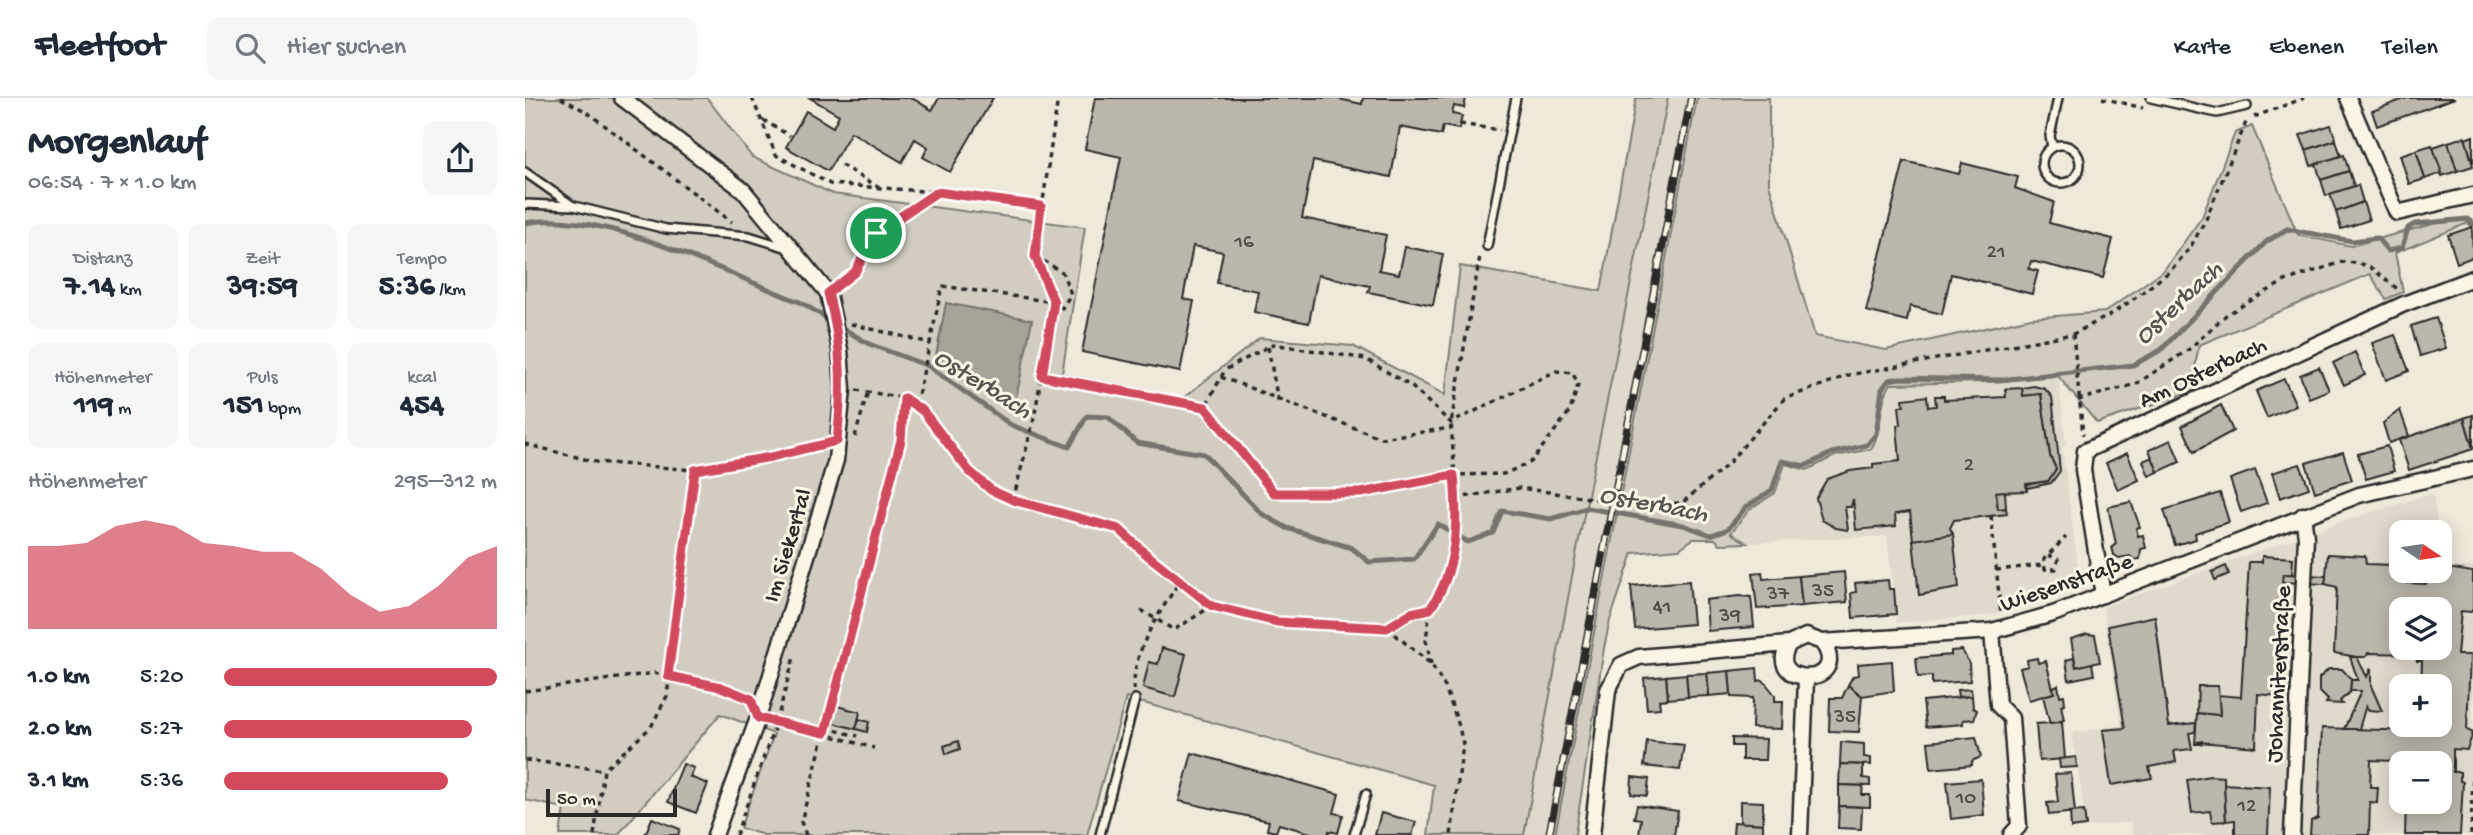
<!DOCTYPE html>
<html lang="de">
<head>
<meta charset="utf-8">
<style>
  :root { --surface:#fff; --page:#f6f6f7; --text:#1f2937; --muted:#747a83; --line:#e0e1e3; --accent:#d1495b }
  body { margin:0; font-family:"Gochi Hand",sans-serif; background:var(--page); color:var(--text); height:100vh; display:flex; flex-direction:column; font-size:26px; white-space:nowrap }
  * { box-sizing:border-box; margin:0 }
  p { font-size:23px; color:var(--muted) }
  .icon { flex:none; width:38px; height:38px; fill:none; stroke:currentColor; stroke-width:2; stroke-linecap:round; stroke-linejoin:round }
  .map { position:relative; flex:1; overflow:hidden }
  .drawer { display:flex; flex-direction:column; background:var(--surface); width:525px }
  .drawer>* { flex:none }
  .needle { width:46px; rotate:103deg }
  .controls { position:absolute; left:1864px; top:422px; display:grid; gap:14px }
  .controls a { display:grid; place-items:center; width:63px; height:63px; border-radius:14px; background:var(--surface); box-shadow:0 4px 18px #0003; font-size:35px }
  .scale { position:absolute; left:21px; bottom:18px; width:131px; box-sizing:border-box; padding-left:7px; border:4px solid #2b2b2b; border-top:0; font-size:19px; line-height:24px; white-space:nowrap; color:#2b2b2b; -webkit-text-stroke:5px #fcf5e5; paint-order:stroke }
  .pin { position:absolute; display:grid; place-items:center; width:60px; height:60px; color:#fff; margin:-30px; border:4px solid #fff; border-radius:50%; box-shadow:0 2px 7px #0007 }
  .round { display:grid; place-items:center; flex:none; width:74px; height:74px; border-radius:14px; background:var(--page) }
  .head { display:flex; align-items:center; justify-content:space-between; height:119px; padding:0 28px }
  h1 { font-size:38px; font-weight:700; line-height:52px }
  .stats { display:grid; grid-template-columns:repeat(3,1fr); gap:10px; height:119px; padding:7px 28px }
  .stats div { display:grid; align-content:center; border-radius:14px; background:var(--page); text-align:center }
  .stats b { font-size:30px; font-weight:700 }
  .stats small { font-size:19px; font-weight:400 }
  .stats p { font-size:19px }
  .chart { height:196px; padding:14px 28px }
  .chart p { display:flex; justify-content:space-between }
  .chart svg { width:100%; height:126px; margin-top:7px; fill:var(--accent); opacity:.7 }
  ul { padding:0 28px; list-style:none; font-size:23px }
  li { display:grid; grid-template-columns:112px 84px 1fr; align-items:center; height:52px }
  li i { height:18px; border-radius:9px; background:var(--accent) }
  header { display:flex; align-items:center; gap:42px; box-sizing:border-box; height:98px; padding:0 35px; background:var(--surface); border-bottom:2px solid var(--line) }
  header strong { font-size:33px }
  nav { display:flex; gap:38px; margin-inline-start:auto; font-size:24px }
  .search { width:490px; height:63px; background:var(--page); display:flex; align-items:center; gap:18px; box-sizing:border-box; padding:0 24px; border-radius:14px; color:var(--muted); font-size:26px }
  main { display:flex; flex:1; min-height:0 }
  .map>svg:first-child { display:block }
  .built { fill:#e0dacc; fill-rule:evenodd }
  .green { fill:#d2cdc0; stroke:#7e7c76; stroke-width:2 }
  .water { fill:#a6a399; stroke:#75736d; stroke-width:2 }
  .lines { fill:none; stroke-linecap:round; stroke-linejoin:round }
  .stream { stroke:#75736d; stroke-width:5 }
  .building { fill:#bcb7ac; stroke:#2b2b2b; stroke-width:2; fill-rule:evenodd }
  .service-casing { stroke:#2b2b2b; stroke-width:12 }
  .minor-casing { stroke:#2b2b2b; stroke-width:19 }
  .path { stroke:#2b2b2b; stroke-width:3.5; stroke-dasharray:5 5; stroke-linecap:butt }
  .service { stroke:#fcf5e5; stroke-width:7 }
  .minor { stroke:#fcf5e5; stroke-width:14 }
  .rail-casing { stroke:#2b2b2b; stroke-width:8 }
  .rail { stroke:#fcf5e5; stroke-width:5; stroke-dasharray:16; stroke-linecap:butt }
  .route-casing { stroke:#fff; stroke-width:14 }
  .route { stroke:#d1495b; stroke-width:9 }
  .labels { text-anchor:middle; stroke-width:6; stroke-linejoin:round; paint-order:stroke }
  .number-label { font-size:21px; fill:#4f4e4b }
  .street-label { font-size:24px; fill:#2b2b2b; stroke:#fcf5e5 }
  .water-label { font-size:26px; font-style:italic; fill:#565552; stroke:#fcf5e5 }
</style>
</head>
<body>
<header>
<strong>Fleetfoot</strong>
<div class="search"><svg class="icon" aria-label="search" viewBox="0 0 24 24"><circle cx="10" cy="10" r="6"/><path d="M15 15l6 6"/></svg>Hier suchen</div>
<nav><a>Karte</a><a>Ebenen</a><a>Teilen</a></nav>
</header>
<main>
<section class="drawer">
<div class="head"><div><h1>Morgenlauf</h1><p>06:54 · 7 × 1.0 km</p></div><a class="round"><svg class="icon" aria-label="share" viewBox="0 0 24 24"><path d="M12 15V3M7 8l5-5 5 5M5 13v7h14v-7"/></svg></a></div>
<div class="stats">
<div><p>Distanz</p><b>7.14<small> km</small></b></div>
<div><p>Zeit</p><b>39:59</b></div>
<div><p>Tempo</p><b>5:36<small> /km</small></b></div>
</div>
<div class="stats">
<div><p>Höhenmeter</p><b>119<small> m</small></b></div>
<div><p>Puls</p><b>151<small> bpm</small></b></div>
<div><p>kcal</p><b>454</b></div>
</div>
<div class="chart"><p><span>Höhenmeter</span>295–312 m</p>
<svg viewBox="0 0 160 44" preserveAspectRatio="none"><path d="M0 44V15L10 15L20 14L30 8L40 6L50 8L60 14L70 15L80 17L90 17L100 23L110 32L120 38L130 36L140 29L150 19L160 15V44z"/></svg>
</div>
<ul>
<li><b>1.0 km</b>5:20<i style="width:100%"></i></li>
<li><b>2.0 km</b>5:27<i style="width:91%"></i></li>
<li><b>3.1 km</b>5:36<i style="width:82%"></i></li>
</ul>
</section>
<div class="map">
<svg width="1948" height="737" viewBox="0 0 1948 737">
  <rect width="100%" height="100%" fill="#efe9da"/>
  <filter id="ink" filterUnits="userSpaceOnUse"><feTurbulence type="fractalNoise" baseFrequency=".0143" numOctaves="2"/><feDisplacementMap in="SourceGraphic" scale="14" xChannelSelector="R" yChannelSelector="G"/><feConvolveMatrix kernelMatrix="1 2 1 2 8 2 1 2 1" color-interpolation-filters="sRGB"/></filter>
  <g filter="url(#ink)">
    <g class="built">
      <polygon points="1143,0 1172,0 1046,655 1030,737 999,737 1051,457"/>
      <polygon points="1533,278 1541,347 1537,348 1555,483 1498,502 1468,517 1372,525 1362,438 1222,445 1206,435 1225,411 1250,395 1260,366 1282,372 1310,358 1346,351 1354,339 1361,293 1366,286 1463,284"/>
      <path d="M 1908,395 L 1913,434 L 1876,434 L 1876,472 L 1914,472 L 1915,450 L 1916,471 L 1948,468 L 1948,737 L 1608,737 L 1606,724 L 1562,729 L 1547,635 L 1596,627 L 1578,509 L 1798,430 ZM 1876,511 L 1914,511 L 1914,550 L 1876,550 ZM 1876,588 L 1914,588 L 1914,626 L 1876,626 ZM 1876,665 L 1914,665 L 1914,704 L 1876,704 Z"/>
    </g>
    <g class="green">
      <polygon points="0,0 182,0 227,59 308,96 560,129 537,276 658,300 735,240 828,248 920,297 935,168 1076,193 1111,0 1143,0 1051,457 999,737 903,737 909,687 601,600 562,737 239,737 215,730 249,636 195,616 93,737 35,737 39,710 0,702"/>
      <path d="M 1172,0 L 1244,0 L 1244,86 L 1290,238 L 1361,252 L 1506,220 L 1580,214 L 1639,172 L 1677,119 L 1710,35 L 1727,28 L 1773,137 L 1826,148 L 1912,125 L 1948,122 L 1948,130 L 1943,125 L 1870,155 L 1878,194 L 1861,201 L 1845,176 L 1674,247 L 1668,279 L 1671,292 L 1572,325 L 1533,278 L 1463,284 L 1366,286 C 1353,304 1359,331 1346,351 L 1310,358 L 1282,372 L 1260,366 L 1250,395 L 1225,411 L 1206,435 L 1222,445 L 1195,446 L 1190,441 L 1168,441 L 1154,451 L 1108,455 L 1085,522 L 1079,550 L 1050,737 L 1030,737 Z"/>
    </g>
    <polygon class="water" points="421,205 507,222 488,315 410,263"/>
    <g class="lines">
      <g class="stream">
        <path d="M 0,125 C 79,110 202,176 277,205 L 306,223"/>
        <polyline points="314,228 344,246 403,268 486,327 544,349 562,318 583,319 612,345 679,356 737,416 762,430 827,450 844,464 889,461 913,426 943,444 968,435 977,413 1026,421 1062,410 1158,427 1186,437 1203,431 1221,409 1247,392 1257,363 1280,368 1307,355 1342,347 1351,336 1357,291 1364,282 1375,280 1475,282 1608,267 1636,252 1741,144 1762,131 1827,143 1852,140 1863,153 1877,150 1883,130 1890,126 1942,121 1948,126"/>
      </g>
    </g>
    <g class="building">
      <polygon points="285,0 387,0 407,12 414,0 468,0 425,74 398,59 403,49 390,41 377,64 326,34 303,73 261,49 281,13 308,29 314,17"/>
      <polygon points="570,0 809,0 837,6 838,0 941,0 939,10 929,8 927,16 937,18 934,31 918,28 916,37 875,29 866,79 788,63 777,120 861,137 854,172 874,176 880,149 918,156 908,207 843,194 845,188 793,177 784,225 729,214 733,193 692,185 698,154 668,148 658,201 669,203 655,274 557,254 596,59 560,51"/>
      <polygon points="1882,0 1930,0 1852,28 1847,13"/>
      <polygon points="1806,27 1811,42 1781,52 1775,37"/>
      <polygon points="1948,38 1948,65 1940,41"/>
      <polygon points="1940,39 1948,68 1932,73 1923,44"/>
      <polygon points="1811,42 1816,58 1786,68 1781,52"/>
      <polygon points="1923,44 1932,73 1917,78 1908,49"/>
      <polygon points="1907,47 1917,75 1900,81 1891,52"/>
      <polygon points="1891,52 1900,81 1884,86 1875,57"/>
      <polygon points="1819,57 1824,73 1796,82 1791,66"/>
      <polygon points="1379,63 1434,76 1437,65 1493,79 1490,90 1529,104 1524,125 1588,141 1578,180 1506,163 1504,171 1513,173 1507,196 1426,176 1417,216 1385,208 1382,223 1341,213"/>
      <polygon points="1824,73 1829,88 1801,98 1796,82"/>
      <polygon points="1833,87 1838,104 1811,114 1805,96"/>
      <polygon points="1838,104 1844,122 1816,131 1811,114"/>
      <polygon points="1947,129 1948,159 1932,165 1923,137"/>
      <polygon points="1911,220 1921,250 1895,258 1886,228"/>
      <polygon points="1870,237 1884,273 1861,282 1847,245"/>
      <polygon points="1830,254 1840,277 1819,287 1808,265"/>
      <polygon points="1794,269 1804,292 1784,300 1775,277"/>
      <polygon points="1759,281 1771,307 1742,320 1731,293"/>
      <polygon points="1509,288 1520,291 1527,299 1535,373 1526,385 1502,390 1501,386 1523,383 1531,371 1525,358 1516,296 1498,298 1497,290"/>
      <polygon points="1497,290 1498,298 1516,296 1525,358 1531,371 1523,383 1501,386 1502,393 1471,394 1473,411 1481,410 1482,416 1429,422 1425,430 1428,436 1424,438 1388,442 1385,414 1370,416 1371,428 1331,432 1328,401 1326,409 1320,409 1323,432 1311,430 1297,422 1291,400 1302,381 1325,373 1348,370 1348,366 1375,363 1372,327 1376,326 1374,308 1379,307 1378,301 1402,298 1403,309 1411,308 1410,298 1419,298 1419,302 1481,299 1480,291"/>
      <polygon points="1696,307 1708,333 1669,354 1657,328"/>
      <polygon points="1875,312 1884,338 1864,345 1858,325"/>
      <polygon points="1948,317 1948,350 1939,320"/>
      <polygon points="1939,320 1948,351 1884,372 1874,342"/>
      <polygon points="1646,342 1655,364 1633,374 1624,352"/>
      <polygon points="1862,348 1869,373 1841,381 1833,356"/>
      <polygon points="1818,354 1827,382 1790,394 1781,365"/>
      <polygon points="1602,355 1614,382 1593,392 1581,365"/>
      <polygon points="1627,359 1633,374 1624,378 1618,363"/>
      <polygon points="1775,366 1784,390 1755,400 1747,375"/>
      <polygon points="1730,372 1742,405 1716,414 1705,381"/>
      <polygon points="1480,393 1481,410 1473,411 1471,394"/>
      <polygon points="1695,395 1704,424 1670,435 1671,441 1650,447 1639,412"/>
      <polygon points="1606,404 1615,429 1611,430 1613,438 1618,437 1621,450 1616,451 1615,461 1609,462 1605,458 1594,460 1589,457 1587,449 1591,446 1583,409"/>
      <polygon points="1901,425 1903,434 1876,434 1876,442 1874,432"/>
      <polygon points="1428,436 1434,490 1394,497 1388,442"/>
      <path d="M 1803,456 L 1840,458 L 1841,466 L 1869,467 L 1869,482 L 1882,483 L 1882,485 L 1901,486 L 1902,472 L 1922,470 L 1948,474 L 1948,511 L 1946,514 L 1936,513 L 1932,557 L 1945,557 L 1942,632 L 1948,635 L 1942,652 L 1928,651 L 1928,674 L 1935,674 L 1935,683 L 1938,684 L 1935,737 L 1880,737 L 1881,704 L 1914,704 L 1914,665 L 1846,662 L 1845,689 L 1853,689 L 1852,705 L 1845,704 L 1844,737 L 1785,737 L 1786,723 L 1793,720 L 1797,630 L 1890,633 L 1895,632 L 1895,626 L 1914,626 L 1914,588 L 1896,588 L 1897,563 L 1892,563 L 1891,556 L 1843,555 L 1841,559 L 1832,559 L 1809,555 L 1812,489 L 1800,486 ZM 1876,511 L 1914,511 L 1914,550 L 1876,550 Z"/>
      <polygon points="1737,458 1768,460 1767,477 1758,476 1753,598 1733,596 1731,649 1674,644 1678,643 1673,644 1677,646 1670,646 1672,615 1695,617 1693,597 1716,599 1724,464 1737,464"/>
      <polygon points="1701,468 1704,476 1690,482 1687,474"/>
      <polygon points="1237,474 1238,481 1274,478 1277,508 1232,511 1228,475"/>
      <polygon points="1319,474 1322,504 1277,508 1274,478"/>
      <polygon points="1758,476 1801,478 1800,486 1757,484"/>
      <polygon points="1363,482 1364,491 1369,491 1371,516 1328,520 1326,495 1331,494 1330,485"/>
      <polygon points="1164,483 1168,526 1110,531 1106,488"/>
      <polygon points="1214,498 1226,499 1229,529 1183,533 1181,502"/>
      <polygon points="1630,518 1644,628 1671,625 1670,634 1664,635 1667,651 1649,653 1651,664 1624,669 1627,680 1586,687 1578,632 1600,630 1583,528"/>
      <polygon points="1562,536 1570,537 1575,564 1551,569 1546,541"/>
      <polygon points="637,550 661,556 650,599 618,590 624,564 633,566"/>
      <polygon points="1437,552 1444,565 1445,583 1407,586 1407,578 1393,579 1391,560 1426,557 1426,553"/>
      <polygon points="1825,559 1832,559 1842,579 1846,570 1846,588 1857,613 1842,612 1841,607 1834,631 1819,631 1836,593 1825,593 1826,582 1833,582"/>
      <polygon points="1512,560 1513,565 1521,563 1529,595 1504,602 1495,570 1503,568 1502,562"/>
      <polygon points="1549,560 1551,569 1567,565 1569,577 1544,582 1541,562"/>
      <polygon points="1367,563 1369,593 1337,598 1323,587 1328,578 1334,577 1333,566"/>
      <polygon points="1232,570 1233,583 1238,582 1250,597 1250,603 1258,603 1257,631 1227,630 1228,600 1206,599 1204,573"/>
      <polygon points="1804,571 1817,571 1826,581 1825,594 1815,603 1817,606 1801,605 1803,602 1794,593 1794,580"/>
      <polygon points="1204,573 1206,596 1184,598 1182,575"/>
      <polygon points="1182,575 1184,598 1163,599 1161,576"/>
      <polygon points="1161,576 1163,599 1143,601 1141,578"/>
      <polygon points="1141,578 1143,601 1134,602 1135,610 1122,611 1119,580"/>
      <polygon points="1323,587 1337,598 1334,634 1304,633 1305,600 1317,600"/>
      <polygon points="1533,587 1535,598 1539,597 1540,606 1536,607 1539,622 1525,626 1518,598 1529,595 1528,589"/>
      <polygon points="1673,588 1693,588 1695,617 1672,615"/>
      <polygon points="1446,591 1447,598 1433,599 1432,592"/>
      <polygon points="1447,598 1448,610 1452,612 1449,621 1438,622 1438,626 1401,629 1398,603"/>
      <polygon points="312,608 335,614 331,631 308,625"/>
      <polygon points="334,621 344,624 342,634 331,631"/>
      <polygon points="1537,624 1540,661 1514,663 1511,626"/>
      <polygon points="1451,639 1456,659 1447,663 1447,667 1406,671 1403,644"/>
      <polygon points="1207,640 1241,641 1240,662 1217,662 1217,648 1207,648"/>
      <polygon points="433,643 435,651 421,656 419,648"/>
      <polygon points="1122,643 1159,647 1155,672 1119,668"/>
      <polygon points="1316,644 1339,646 1339,659 1346,660 1346,667 1315,666"/>
      <polygon points="667,655 814,696 809,715 818,717 813,735 804,733 803,737 792,737 754,726 751,734 742,732 744,723 654,703"/>
      <polygon points="1551,659 1552,669 1535,670 1534,661"/>
      <polygon points="158,666 169,670 165,679 183,686 171,715 143,704"/>
      <polygon points="1315,666 1338,667 1338,680 1345,681 1345,688 1314,687"/>
      <polygon points="1546,675 1550,714 1524,717 1522,705 1533,704 1530,676"/>
      <polygon points="1685,678 1699,679 1701,723 1687,724 1685,713 1667,715 1662,682"/>
      <polygon points="1107,679 1124,681 1122,698 1106,696"/>
      <polygon points="1456,681 1459,717 1426,721 1422,684"/>
      <polygon points="1699,686 1745,689 1743,737 1710,737 1710,722 1701,723"/>
      <polygon points="1314,687 1338,688 1337,697 1345,697 1345,709 1314,708"/>
      <polygon points="1215,703 1238,704 1238,726 1215,725"/>
      <polygon points="1112,707 1153,713 1149,737 1114,737 1116,721 1109,720"/>
      <polygon points="1314,708 1337,709 1336,731 1313,730"/>
      <polygon points="1559,713 1561,728 1546,730 1545,714"/>
      <polygon points="856,715 891,724 887,737 850,737"/>
      <polygon points="127,720 155,731 153,737 120,737"/>
      <polygon points="1209,724 1238,726 1238,737 1208,737"/>
    </g>
    <g class="lines">
      <defs>
        <g id="service">
          <polyline points="1626,0 1692,15 1722,8"/>
          <circle cx="1536" cy="66" r="19"/>
          <polyline points="1527,49 1525,38 1533,0"/>
          <polyline points="0,74 48,108"/>
          <polyline points="0,106 49,108 141,131 224,138 263,150"/>
          <polyline points="962,148 991,0"/>
          <polyline points="575,737 610,601"/>
          <polyline points="829,737 841,696"/>
        </g>
        <g id="minor">
          <polyline points="97,0 218,92 303,195 315,252 318,291 311,362 233,620 190,737"/>
          <polyline points="1823,0 1872,115 1948,97"/>
          <polyline points="1578,497 1558,372 1560,353 1879,206 1948,180"/>
          <polyline points="1467,533 1473,607 1486,620 1494,728 1486,737"/>
          <path d="M 1264,546 C 1237,590 1329,590 1297,544"/>
          <polyline points="1067,737 1083,592 1096,567 1114,559 1264,546 1281,538 1297,544 1467,533 1528,516 1834,397 1948,371"/>
          <polyline points="1275,737 1281,581"/>
          <polyline points="1767,737 1781,439 1778,417"/>
        </g>
      </defs>
      <use href="#service" class="service-casing"/>
      <use href="#minor" class="minor-casing"/>
      <g class="path">
        <polyline points="36,0 62,14 207,124"/>
        <polyline points="227,0 251,57 305,86 410,94"/>
        <polyline points="1577,0 1618,10"/>
        <polyline points="1729,19 1779,0"/>
        <polyline points="238,22 265,38"/>
        <polyline points="935,26 975,32"/>
        <polyline points="316,67 355,90"/>
        <polyline points="314,186 330,174 351,135 412,94 516,108"/>
        <polyline points="326,226 405,245 417,188 529,204 537,210 546,196 537,174 512,159"/>
        <polyline points="1548,236 1558,337"/>
        <polyline points="743,249 753,303"/>
        <polyline points="517,278 680,309 700,272 748,246 841,261 887,289 926,325 1031,273 1048,275 1053,287 1045,313 1006,364 979,376 929,377 836,395 749,395 680,309"/>
        <polyline points="696,279 856,340 926,330"/>
        <polyline points="331,292 379,300 391,306 444,373 466,392 488,402 595,431 621,456 687,508 753,524 862,530 886,515 905,511"/>
        <polyline points="1553,302 1611,286 1663,252 1701,217 1760,183 1817,164 1833,165 1845,169 1875,193"/>
        <polyline points="391,306 405,245"/>
        <polyline points="330,339 343,293"/>
        <polyline points="0,346 71,364 170,372 300,346"/>
        <polyline points="931,400 995,390 1107,406 1157,405 1201,368 1259,301 1324,277 1548,236 1585,217 1613,198 1645,173 1665,150 1681,121 1722,22"/>
        <polyline points="488,402 509,321 529,204 510,158 533,0"/>
        <polyline points="1466,418 1476,517"/>
        <polyline points="1523,457 1533,461 1531,471 1520,471 1519,461 1541,439"/>
        <polyline points="1471,472 1518,467"/>
        <polyline points="616,512 649,532 687,508"/>
        <polyline points="862,530 906,566 920,589 933,625 938,646 926,737"/>
        <polyline points="906,566 901,542 905,511 912,501 930,449 933,420 926,325 955,158"/>
        <path d="M 609,592 C 607,552 634,516 655,483"/>
        <polyline points="0,593 129,575 196,589 224,600"/>
        <polyline points="250,622 349,650"/>
        <polyline points="301,630 333,638"/>
        <polyline points="0,662 79,672"/>
        <polyline points="69,737 79,672 126,629 142,598 170,372"/>
        <polyline points="211,737 252,622 269,559"/>
        <polyline points="281,737 276,724 376,342 379,300"/>
        <polyline points="1946,737 1948,672"/>
      </g>
      <use href="#service" class="service"/>
      <use href="#minor" class="minor"/>
      <defs>
        <polyline id="rail" points="1024,737 1166,0"/>
      </defs>
      <use href="#rail" class="rail-casing"/>
      <use href="#rail" class="rail"/>
    </g>
  </g>
  <g class="lines" filter="url(#ink)">
    <defs>
      <path id="route" d="M 412,94 L 516,108 L 510,158 L 529,204 L 517,278 L 680,309 L 749,395 L 836,395 L 929,377 C 933,423 933,472 905,511 L 886,515 L 862,530 L 752,524 L 687,508 L 621,456 L 594,431 L 488,402 L 466,392 L 444,373 L 398,313 L 379,300 L 376,342 L 300,635 L 233,620 L 226,601 L 196,589 L 143,578 L 170,372 L 246,359 L 312,343 C 318,289 317,247 303,195 L 330,174 L 351,135 Z"/>
    </defs>
    <use href="#route" class="route-casing"/>
    <use href="#route" class="route"/>
  </g>
  <g class="labels">
    <g class="number-label">
      <text x="719" y="149">16</text>
      <text x="1471" y="159">21</text>
      <text x="1444" y="372">2</text>
      <text x="1298" y="498">35</text>
      <text x="1253" y="501">37</text>
      <text x="1137" y="514">41</text>
      <text x="1205" y="523">39</text>
      <text x="1320" y="624">35</text>
      <text x="1441" y="705">10</text>
      <text x="1722" y="713">12</text>
    </g>
    <g class="street-label">
      <text transform="translate(1677 273) rotate(-25)" y="8">Am Osterbach</text>
      <text transform="translate(261 447) rotate(-73)" y="8">Im Siekertal</text>
      <text transform="translate(1541 483) rotate(-19)" y="8">Wiesenstraße</text>
      <text transform="translate(1752 576) rotate(-87)" y="8">Johanniterstraße</text>
    </g>
    <g class="water-label">
      <text transform="translate(1652 203) rotate(-43)" y="9">Osterbach</text>
      <text transform="translate(459 284) rotate(32)" y="9">Osterbach</text>
      <text transform="translate(1129 404) rotate(11)" y="9">Osterbach</text>
    </g>
  </g>
</svg>
<div class="controls">
<a><svg class="needle" viewBox="-14 -14 28 28"><path d="M0-13l5 13h-10z" fill="#e53935"/><path d="M0 13l5-13h-10z" fill="#747a83"/></svg></a>
<a><svg class="icon" aria-label="layers" viewBox="0 0 24 24"><path d="M12 4l9 5-9 5-9-5zM3 14l9 5 9-5"/></svg></a>
<a>+</a>
<a>−</a>
</div>
<div class="scale">50 m</div>
<div class="pin" style="left:351px;top:135px;background:#1e9e55"><svg class="icon" aria-label="arrive" viewBox="0 0 24 24"><path d="M6 21V4h12l-3 4 3 4H6"/></svg></div>
</div>
</main>
</body>
</html>
